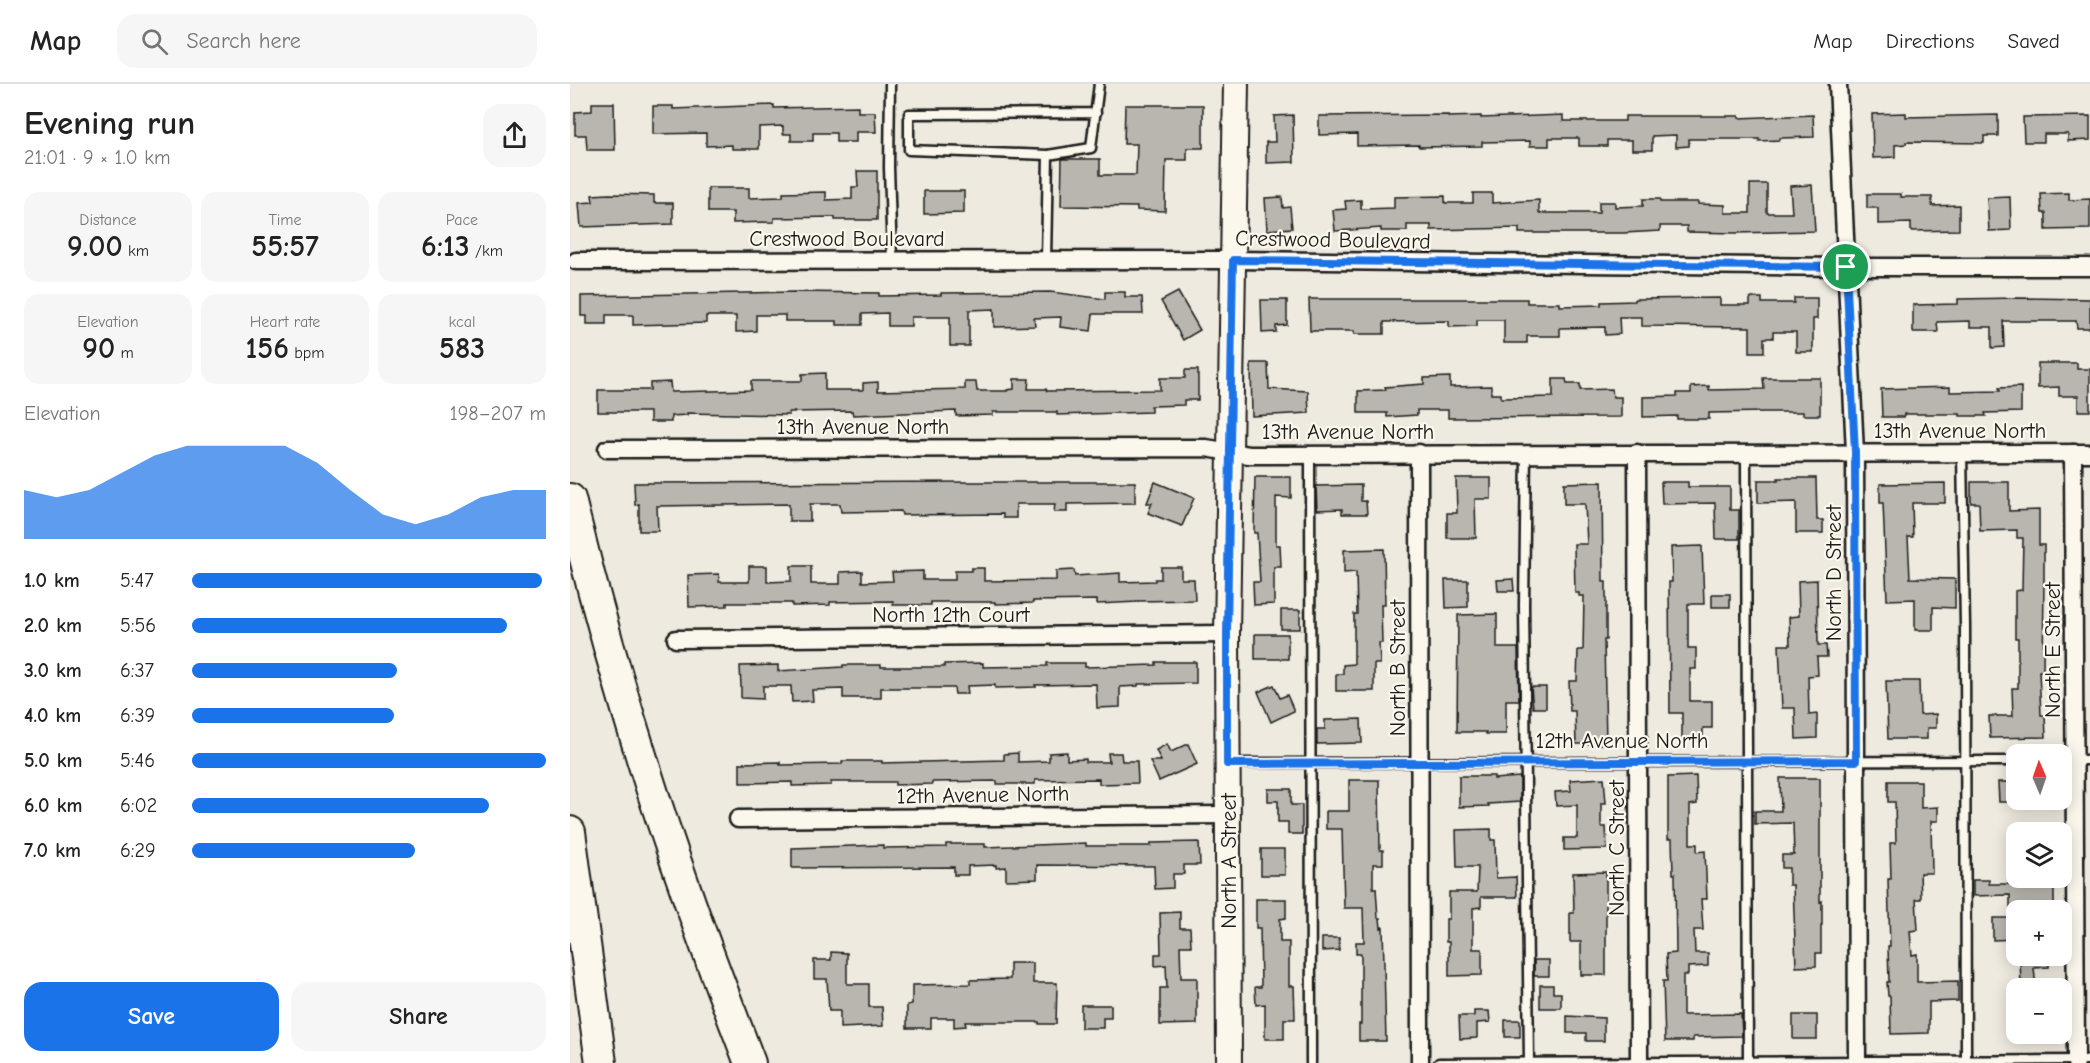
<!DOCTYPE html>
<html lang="en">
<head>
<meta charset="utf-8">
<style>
  :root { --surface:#fff; --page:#f6f6f6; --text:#222; --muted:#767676; --line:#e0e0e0; --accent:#1a73e8 }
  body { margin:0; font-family:"Comic Neue",sans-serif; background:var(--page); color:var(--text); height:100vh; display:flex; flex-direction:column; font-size:22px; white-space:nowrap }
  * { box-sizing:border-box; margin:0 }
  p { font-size:20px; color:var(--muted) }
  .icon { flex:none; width:33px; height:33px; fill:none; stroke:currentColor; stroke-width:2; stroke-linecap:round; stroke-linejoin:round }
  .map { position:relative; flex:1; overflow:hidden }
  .panel { display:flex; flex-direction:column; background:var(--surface); width:570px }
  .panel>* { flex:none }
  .needle { width:39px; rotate:358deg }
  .buttons { position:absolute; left:1436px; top:660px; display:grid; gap:12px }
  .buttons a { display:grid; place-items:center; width:66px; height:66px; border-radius:12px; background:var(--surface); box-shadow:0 3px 15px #0003; font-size:30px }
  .pin { position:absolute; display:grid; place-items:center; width:51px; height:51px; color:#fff; margin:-26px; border:3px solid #fff; border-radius:50%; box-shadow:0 2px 6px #0007 }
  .round { display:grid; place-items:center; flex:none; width:63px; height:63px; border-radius:18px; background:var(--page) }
  .head { display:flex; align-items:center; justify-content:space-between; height:102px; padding:0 24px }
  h1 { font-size:33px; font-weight:600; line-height:45px }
  .metrics { display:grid; grid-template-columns:repeat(3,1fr); gap:9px; height:102px; padding:6px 24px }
  .metrics div { display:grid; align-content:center; border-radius:15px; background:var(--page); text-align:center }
  .metrics b { font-size:30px; font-weight:600 }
  .metrics small { font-size:16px; font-weight:400 }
  .metrics p { font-size:16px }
  .chart { height:168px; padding:12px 24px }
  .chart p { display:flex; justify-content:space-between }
  .chart svg { width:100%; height:108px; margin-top:6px; fill:var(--accent); opacity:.7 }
  .primary-button { display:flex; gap:12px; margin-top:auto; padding:12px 24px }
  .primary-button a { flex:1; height:69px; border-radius:18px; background:var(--accent); color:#fff; font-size:24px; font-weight:600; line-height:69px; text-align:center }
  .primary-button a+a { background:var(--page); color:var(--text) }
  ul { padding:0 24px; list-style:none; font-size:20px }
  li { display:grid; grid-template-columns:96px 72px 1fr; align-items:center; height:45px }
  li i { height:15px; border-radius:8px; background:var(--accent) }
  header { display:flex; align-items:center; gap:36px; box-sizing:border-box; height:84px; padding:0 30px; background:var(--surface); border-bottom:2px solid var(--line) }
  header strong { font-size:28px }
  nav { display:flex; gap:33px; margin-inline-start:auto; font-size:21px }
  .search { width:420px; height:54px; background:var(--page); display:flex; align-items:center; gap:15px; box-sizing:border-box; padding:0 21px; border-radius:18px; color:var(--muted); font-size:22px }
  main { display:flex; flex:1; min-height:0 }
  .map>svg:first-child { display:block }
  .building { fill:#b9b6af; stroke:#1c1c1c; stroke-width:1.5 }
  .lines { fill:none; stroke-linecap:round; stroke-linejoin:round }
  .lane-casing { stroke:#1c1c1c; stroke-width:13 }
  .street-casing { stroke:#1c1c1c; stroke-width:21 }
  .secondary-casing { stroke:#1c1c1c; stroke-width:28 }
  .highway-casing { stroke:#1c1c1c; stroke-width:34 }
  .lane { stroke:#fbf7ec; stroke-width:8 }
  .street { stroke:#fbf7ec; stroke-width:16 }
  .secondary { stroke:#fbf7ec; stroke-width:24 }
  .highway { stroke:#fbf7ec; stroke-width:30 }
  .route-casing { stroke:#fff; stroke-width:12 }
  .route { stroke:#1a73e8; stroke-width:8 }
  .labels { text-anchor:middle; stroke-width:4.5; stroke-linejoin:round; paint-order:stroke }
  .street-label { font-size:22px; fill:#1c1c1c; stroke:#fbf7ec }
</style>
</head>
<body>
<header>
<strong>Map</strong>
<div class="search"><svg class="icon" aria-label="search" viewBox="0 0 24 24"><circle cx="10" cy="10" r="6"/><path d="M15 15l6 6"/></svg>Search here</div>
<nav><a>Map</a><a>Directions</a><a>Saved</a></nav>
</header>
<main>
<section class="panel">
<div class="head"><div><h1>Evening run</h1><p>21:01 · 9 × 1.0 km</p></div><a class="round"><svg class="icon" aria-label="share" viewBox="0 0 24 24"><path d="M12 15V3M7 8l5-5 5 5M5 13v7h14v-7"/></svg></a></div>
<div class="metrics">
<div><p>Distance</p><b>9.00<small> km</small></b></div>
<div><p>Time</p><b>55:57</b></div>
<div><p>Pace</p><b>6:13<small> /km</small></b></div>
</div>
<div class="metrics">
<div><p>Elevation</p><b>90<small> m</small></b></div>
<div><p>Heart rate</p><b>156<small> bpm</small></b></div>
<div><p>kcal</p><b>583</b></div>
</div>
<div class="chart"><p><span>Elevation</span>198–207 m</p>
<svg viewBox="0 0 160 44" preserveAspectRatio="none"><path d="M0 44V24L10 27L20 24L30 17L40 10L50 6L60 6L70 6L80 6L90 13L100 24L110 34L120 38L130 34L140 27L150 24L160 24V44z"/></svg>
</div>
<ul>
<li><b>1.0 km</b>5:47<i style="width:99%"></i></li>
<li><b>2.0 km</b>5:56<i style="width:89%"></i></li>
<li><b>3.0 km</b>6:37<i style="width:58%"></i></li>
<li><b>4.0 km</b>6:39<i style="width:57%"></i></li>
<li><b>5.0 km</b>5:46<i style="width:100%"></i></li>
<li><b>6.0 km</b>6:02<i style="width:84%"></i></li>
<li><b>7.0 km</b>6:29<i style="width:63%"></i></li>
</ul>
<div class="primary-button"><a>Save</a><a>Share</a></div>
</section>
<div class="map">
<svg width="1520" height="979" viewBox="0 0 1520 979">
  <rect width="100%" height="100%" fill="#eeeadf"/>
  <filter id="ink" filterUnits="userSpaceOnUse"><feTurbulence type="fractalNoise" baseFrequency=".0167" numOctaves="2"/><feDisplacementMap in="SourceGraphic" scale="12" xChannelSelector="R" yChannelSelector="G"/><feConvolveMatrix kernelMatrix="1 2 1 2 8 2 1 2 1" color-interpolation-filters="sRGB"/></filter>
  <g filter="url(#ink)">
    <g class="building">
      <polygon points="22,19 44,19 45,66 17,66 16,51 5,51 5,28 22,27"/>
      <polygon points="204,21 204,24 288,22 288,28 305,28 306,48 286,48 286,58 266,58 266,49 243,49 243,57 221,57 221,50 213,50 213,42 189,43 189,65 162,65 162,61 136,62 136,49 83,50 83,22 103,22 103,25"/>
      <polygon points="555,21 633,21 633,64 617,64 617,76 596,76 595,127 567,126 567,123 491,122 492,75 530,75 530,91 566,91 567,60 554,60"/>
      <polygon points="1336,29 1336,33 1428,31 1428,52 1414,52 1414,59 1336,58 1336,60 1325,61 1325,73 1303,74 1302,30"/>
      <polygon points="723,31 724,78 696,79 696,58 705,58 704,32"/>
      <polygon points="878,31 878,33 911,32 911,34 993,31 993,37 1055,37 1055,32 1169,32 1169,34 1243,31 1244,53 1210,54 1210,56 1189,57 1189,55 1119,55 1119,62 1106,63 1106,51 1082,52 1082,66 1062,66 1062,56 1037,56 1037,62 1009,62 1009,54 979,54 979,62 960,62 960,57 912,58 912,62 849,63 849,61 787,62 787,50 749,51 749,32"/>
      <polygon points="1520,32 1520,56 1498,57 1498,50 1474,50 1474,58 1454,58 1453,33"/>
      <polygon points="287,87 307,87 307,136 265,136 265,133 204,134 204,138 163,139 163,128 138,128 138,104 179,104 179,114 213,113 213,109 256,108 256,116 282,115 282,103 288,103"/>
      <polygon points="1180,100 1197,100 1197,129 1222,129 1220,102 1242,101 1245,147 1166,149 1117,148 1117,142 1090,142 1090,147 1054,149 949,149 949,144 861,146 861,141 837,141 837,147 811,147 811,144 765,147 763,126 776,125 775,117 791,116 791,125 824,124 824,113 875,112 875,119 903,119 903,109 922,109 922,119 969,116 969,129 1029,129 1029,118 1045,118 1045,123 1073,122 1073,115 1090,115 1090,118 1128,118 1128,120 1155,121 1155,129 1180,129"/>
      <polygon points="354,107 394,107 394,129 354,130"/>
      <polygon points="1499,109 1499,116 1520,115 1520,145 1476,146 1476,129 1472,129 1471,110"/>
      <polygon points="39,110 84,111 84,119 103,119 103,140 11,143 9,119 23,118 22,111"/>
      <polygon points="1297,110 1331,110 1331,113 1362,113 1362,122 1389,121 1389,146 1341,147 1341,139 1308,140 1308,124 1297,124"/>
      <polygon points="712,113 713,124 720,123 722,144 697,146 695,114"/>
      <polygon points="1440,113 1441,146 1419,147 1417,114"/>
      <polygon points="225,208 309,209 309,212 371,211 371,209 480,208 535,215 535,208 555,208 555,213 572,213 573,230 523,230 521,247 490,243 491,233 464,234 465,242 424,243 424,225 399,226 399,262 380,262 380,233 341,233 341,242 318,242 318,229 292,230 292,241 267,241 267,237 215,237 215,231 186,231 186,247 166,248 166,232 136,232 136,239 63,241 63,231 36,231 36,240 17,240 17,232 11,232 11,212"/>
      <polygon points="608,208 630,246 613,256 591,217"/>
      <polygon points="1150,214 1150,221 1180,221 1180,214 1192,214 1192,219 1224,219 1224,214 1247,214 1247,235 1243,235 1243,268 1226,268 1226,248 1203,248 1203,254 1194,254 1194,268 1180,268 1180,243 1072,242 1072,233 1049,233 1050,250 1035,251 1035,243 990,244 990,252 957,252 957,259 934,259 934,236 907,236 907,242 879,243 879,237 814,238 814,250 784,250 784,247 740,247 739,215 957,215 957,219 990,219 990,222 1031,221 1031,218 1065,217 1065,215"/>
      <polygon points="1448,214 1520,215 1520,244 1507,244 1506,237 1433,237 1434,263 1422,264 1422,243 1400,243 1400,237 1367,238 1368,248 1343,248 1343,221 1388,220 1388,215"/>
      <polygon points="691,216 717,216 717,241 706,242 706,248 692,249"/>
      <polygon points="681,279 698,279 699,305 738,307 739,329 682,332"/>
      <polygon points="1468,279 1507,279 1507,285 1520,285 1520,327 1508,327 1508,312 1489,312 1489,303 1468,304"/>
      <polygon points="615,286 628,286 628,316 614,316 614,321 581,322 581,328 487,331 487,328 423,328 423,331 386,332 386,327 283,331 282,327 219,328 219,331 117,329 117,331 101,332 101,338 80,338 80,328 28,328 28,306 80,306 80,299 100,298 101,308 181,306 181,297 232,297 232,290 255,289 255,306 293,306 293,299 308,298 308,307 395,305 395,298 406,298 407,307 437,307 437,306 444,305 444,295 459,295 458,305 476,305 477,307 590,306 590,294 615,294"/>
      <polygon points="880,293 880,303 921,302 921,310 931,310 931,314 983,313 983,295 996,295 997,300 1010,300 1010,306 1042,305 1043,313 1051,313 1051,333 878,334 878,326 847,326 847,331 817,333 817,329 788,329 788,307 816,306 815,303 854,300 854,294"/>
      <polygon points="1193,294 1250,294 1250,331 1233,331 1233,328 1194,328 1139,329 1139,335 1107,335 1107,332 1073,333 1073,313 1107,312 1107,309 1121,309 1121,303 1139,302 1139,306 1194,305"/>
      <polygon points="1380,303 1380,308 1430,307 1429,304 1451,303 1451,328 1415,329 1416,332 1390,332 1390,330 1334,330 1334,333 1312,333 1311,305"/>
      <polygon points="685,393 721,393 721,414 706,413 706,461 710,461 711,483 704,483 704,520 684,521 683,498 690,498 687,449 684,449"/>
      <polygon points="886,394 921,394 921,415 905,415 906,454 877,454 877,429 887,429"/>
      <polygon points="1208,394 1246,394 1247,436 1253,436 1253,449 1226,449 1226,418 1188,419 1188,396 1208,396"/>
      <polygon points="412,398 565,398 565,419 497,420 497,428 484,428 485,420 446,420 446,434 433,434 433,430 332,431 331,427 271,428 270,420 240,420 240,437 219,437 219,420 87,422 88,447 69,447 69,420 65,421 64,399"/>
      <polygon points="585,398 624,414 612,442 578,429 582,419 577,419"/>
      <polygon points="1032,398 1033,498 1036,498 1036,556 1034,556 1036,660 1006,660 1005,627 1000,627 999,597 1007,597 1008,566 1013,566 1014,512 1009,512 1009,509 1005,509 1004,460 1017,460 1015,420 994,420 994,399"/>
      <polygon points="1091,398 1118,398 1118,403 1160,403 1160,426 1169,426 1169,455 1146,455 1145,419 1092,420"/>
      <polygon points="1401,398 1439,398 1439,427 1469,426 1469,461 1474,461 1474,495 1473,587 1469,587 1471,631 1475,631 1476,653 1420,654 1419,632 1443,632 1442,604 1448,604 1448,554 1445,554 1445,507 1452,506 1453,454 1447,454 1447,446 1410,447 1409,419 1401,419"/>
      <polygon points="1375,399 1375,419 1342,419 1343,453 1338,453 1340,494 1385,495 1385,524 1363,523 1363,546 1345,546 1345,515 1317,516 1313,419 1310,419 1310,400"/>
      <polygon points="791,401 791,417 796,417 797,430 772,430 772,425 747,426 746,402"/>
      <polygon points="1132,462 1134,520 1118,520 1118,564 1126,564 1126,585 1120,585 1120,617 1142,617 1142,644 1133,644 1133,656 1112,656 1112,629 1100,629 1099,498 1102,498 1101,463"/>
      <polygon points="814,465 815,521 811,521 812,559 809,559 810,580 804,580 804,607 766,607 766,590 773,590 773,581 784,580 784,530 787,530 786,488 774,489 774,466"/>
      <polygon points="179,482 197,482 197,498 221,497 221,482 241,482 241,500 270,500 270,488 292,487 292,498 323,497 322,488 353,487 353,496 385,496 385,487 401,487 401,484 414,484 414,497 486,496 486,487 504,486 505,492 550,489 550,498 585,497 585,495 591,495 591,483 611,483 611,495 624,495 625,516 567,517 567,518 527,520 527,516 463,517 463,519 425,520 425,518 361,518 361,521 323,521 323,517 260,518 260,521 222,522 222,519 157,519 157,522 119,523 118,491 149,490 149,498 179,498"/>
      <polygon points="943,495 944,507 928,507 927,496"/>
      <polygon points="875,496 898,496 898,523 876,524"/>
      <polygon points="1247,496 1248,561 1256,561 1257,573 1247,573 1248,591 1238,592 1239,631 1247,630 1247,654 1226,655 1225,624 1212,624 1209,561 1220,561 1219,533 1229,532 1228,497"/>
      <rect x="1142" y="510" width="18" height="13"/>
      <rect x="711" y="526" width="19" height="19"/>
      <polygon points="927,530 927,564 948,564 949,616 936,616 936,650 916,650 916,648 887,648 888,531"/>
      <rect x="685" y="550" width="33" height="25"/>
      <polygon points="586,578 626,578 626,599 568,600 568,602 550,603 550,623 527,624 526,600 465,601 466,603 425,604 425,601 397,602 398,610 385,610 384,604 311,604 311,614 273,614 273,605 242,606 243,617 222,618 221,602 193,602 193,615 171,614 171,603 170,582 208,581 208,587 273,583 273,581 311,581 311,583 374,583 374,580 413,579 413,583 477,582 477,579 515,579 515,583 586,581"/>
      <polygon points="1316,597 1349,597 1350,631 1366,630 1366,644 1357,644 1357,655 1318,655"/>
      <polygon points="704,601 710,614 717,611 724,627 701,638 688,608"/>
      <polygon points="961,603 976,603 976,624 963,624"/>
      <polygon points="791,635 792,659 747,660 747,645 755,645 755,636"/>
      <polygon points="597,660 601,668 618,660 627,680 589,697 580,677 591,677 586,666"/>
      <polygon points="497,668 497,676 516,675 516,678 539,678 538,669 551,669 552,677 567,677 568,699 529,700 529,695 465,696 465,700 427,700 427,697 362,698 362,700 325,701 325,698 261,698 261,701 222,702 222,698 170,699 170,679 210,678 210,681 272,680 272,677 312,677 312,679 434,676 434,670 448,669 448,678 479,677 479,669"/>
      <polygon points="889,692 924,692 924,695 950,693 950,718 918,720 919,722 889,723"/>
      <polygon points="1126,692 1127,720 1120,721 1120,760 1127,760 1127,768 1135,767 1137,815 1131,815 1133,846 1124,846 1125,869 1138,869 1138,882 1118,883 1118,891 1113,891 1113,931 1171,930 1172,952 1123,953 1123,957 1095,957 1093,897 1097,897 1096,870 1106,869 1105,790 1103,790 1102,755 1098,755 1098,693"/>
      <polygon points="1034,694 1036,719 1031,719 1031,743 1036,743 1037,765 994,766 994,754 1007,754 1007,721 986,722 985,708 1001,707 1000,696"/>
      <polygon points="1210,694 1250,694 1250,818 1252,817 1252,841 1251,841 1251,869 1246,869 1246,882 1226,883 1223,801 1219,801 1219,784 1212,784 1212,771 1224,771 1223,739 1185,740 1185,727 1211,727"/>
      <polygon points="779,696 809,696 810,766 813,766 813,780 803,780 803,804 806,804 808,834 810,834 811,844 813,843 816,957 789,957 789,940 791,940 791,870 786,870 786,858 794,858 793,824 774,824 772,745 756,745 756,727 779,727"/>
      <polygon points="1318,697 1351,697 1351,724 1368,723 1368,737 1361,737 1362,789 1350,789 1351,815 1346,815 1348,846 1340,847 1342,871 1347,870 1347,898 1388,897 1388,917 1359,918 1359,949 1321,950 1320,912 1318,912 1317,898 1319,898 1318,862 1320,862 1318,795 1321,795 1320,759 1326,759 1325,718 1318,718"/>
      <polygon points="1428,698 1446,698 1446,718 1429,718"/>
      <polygon points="698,705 721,705 721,721 732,721 732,750 718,750 718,738 708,738 708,717 698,717"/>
      <polygon points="921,745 921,756 925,756 926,794 946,793 947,813 911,813 911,823 903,824 903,865 912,865 912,891 879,892 879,858 876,858 876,835 879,835 879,808 907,808 908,783 887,783 886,746"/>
      <polygon points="629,758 630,781 614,781 614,790 603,790 603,804 585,805 584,782 467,781 467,795 436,796 436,783 426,784 426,781 398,782 398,791 384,791 384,783 222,784 222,764 313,761 313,764 376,763 376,760 415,760 415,763 516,759 516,762 581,762 581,759"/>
      <rect x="691" y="765" width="24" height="26"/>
      <polygon points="1036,788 1036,891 1011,891 1011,858 1000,858 1000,829 1004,829 1003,789"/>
      <polygon points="1403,796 1419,796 1419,800 1484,800 1484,823 1440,823 1440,811 1403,812"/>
      <polygon points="686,815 716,815 716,834 710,835 710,858 719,858 719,902 724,902 725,935 714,935 714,955 695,955 695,920 686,921 685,903 691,903 690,844 686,844"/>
      <polygon points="610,828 610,844 620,844 621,862 610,862 611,894 627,894 627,940 590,941 590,904 597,904 596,881 585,882 585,870 591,870 590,829"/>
      <polygon points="1423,834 1446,834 1446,855 1423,856"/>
      <polygon points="752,854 769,854 769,866 752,867"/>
      <polygon points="261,868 277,869 277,900 299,900 299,923 312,923 313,942 270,944 270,927 259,927 257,895 244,895 244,876 261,876"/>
      <polygon points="1450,872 1479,872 1479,883 1464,884 1466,904 1451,904"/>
      <rect x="964" y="876" width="15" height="16"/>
      <polygon points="440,879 463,879 463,899 487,899 486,940 469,940 469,938 395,938 396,942 384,943 384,934 361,934 361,944 337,944 337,921 342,920 342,901 400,900 400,896 440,895"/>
      <polygon points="970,901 983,901 983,909 991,909 991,924 970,924"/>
      <polygon points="511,921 541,921 541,934 533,934 533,944 511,944"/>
      <polygon points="904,927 919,927 920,938 907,939 907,954 890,955 889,932 904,932"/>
      <rect x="1223" y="931" width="24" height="24"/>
      <polygon points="997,932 1034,934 1034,957 1016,957 1016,949 997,949"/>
      <rect x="935" y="936" width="15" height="17"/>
    </g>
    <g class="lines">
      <defs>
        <g id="lane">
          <polyline points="320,0 319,83 322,176"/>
          <polyline points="526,29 339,30 339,66 478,71 521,64 529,0"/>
          <polyline points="476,176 478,71"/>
          <polyline points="956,369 954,521 959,979"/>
          <polyline points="1176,369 1178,979"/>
          <polyline points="1392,369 1395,542 1396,979"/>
          <polyline points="740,370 741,979"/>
          <polyline points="1491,676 1520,676"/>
          <polyline points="660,679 1446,677"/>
          <polyline points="869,979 1520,976"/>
        </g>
        <g id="street">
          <polyline points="1268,0 1285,369 1287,979"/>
          <polyline points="6,177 663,176 1276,183 1520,183"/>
          <polyline points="37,365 636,364 679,371 1520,369"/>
          <polyline points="849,369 850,979"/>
          <polyline points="1067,369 1069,979"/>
          <polyline points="1503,369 1506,979"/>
          <polyline points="106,555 657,550"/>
          <polyline points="168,735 657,731"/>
        </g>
        <polyline id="secondary" points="659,979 657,550 666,0"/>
        <g id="highway">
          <path d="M 0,415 C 32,546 70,677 115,804 C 135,863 158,921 180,979"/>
          <polyline points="0,748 31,979"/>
        </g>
      </defs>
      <use href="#lane" class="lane-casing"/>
      <use href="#street" class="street-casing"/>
      <use href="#secondary" class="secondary-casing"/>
      <use href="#highway" class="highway-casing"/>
      <use href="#lane" class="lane"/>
      <use href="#street" class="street"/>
      <use href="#secondary" class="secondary"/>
      <use href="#highway" class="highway"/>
    </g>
  </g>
  <g class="lines" filter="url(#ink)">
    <defs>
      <polygon id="route" points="663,176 1276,183 1285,369 1286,677 657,680 657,550"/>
    </defs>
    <use href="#route" class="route-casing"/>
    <use href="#route" class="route"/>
  </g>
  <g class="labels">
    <g class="street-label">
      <text x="277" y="162">Crestwood Boulevard</text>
      <text transform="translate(763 155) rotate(1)" y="8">Crestwood Boulevard</text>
      <text x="293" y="350">13th Avenue North</text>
      <text x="1390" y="354">13th Avenue North</text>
      <text x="778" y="355">13th Avenue North</text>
      <text transform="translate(1263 489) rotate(-90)" y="8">North D Street</text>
      <text x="381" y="538">North 12th Court</text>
      <text transform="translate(1482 566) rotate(-90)" y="8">North E Street</text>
      <text transform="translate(827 584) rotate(-90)" y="8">North B Street</text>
      <text x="1052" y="664">12th Avenue North</text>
      <text transform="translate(413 710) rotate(-1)" y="8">12th Avenue North</text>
      <text transform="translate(1046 764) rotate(-90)" y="8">North C Street</text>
      <text transform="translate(658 777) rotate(-90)" y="8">North A Street</text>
    </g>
  </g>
</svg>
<div class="buttons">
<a><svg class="needle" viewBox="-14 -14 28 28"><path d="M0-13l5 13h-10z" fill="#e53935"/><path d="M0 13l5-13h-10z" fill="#767676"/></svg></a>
<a><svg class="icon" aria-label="layers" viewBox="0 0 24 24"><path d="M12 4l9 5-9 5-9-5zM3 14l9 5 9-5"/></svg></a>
<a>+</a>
<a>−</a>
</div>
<div class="pin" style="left:1276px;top:183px;background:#1e9e55"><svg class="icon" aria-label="arrive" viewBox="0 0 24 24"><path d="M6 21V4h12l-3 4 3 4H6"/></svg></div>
</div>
</main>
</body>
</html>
